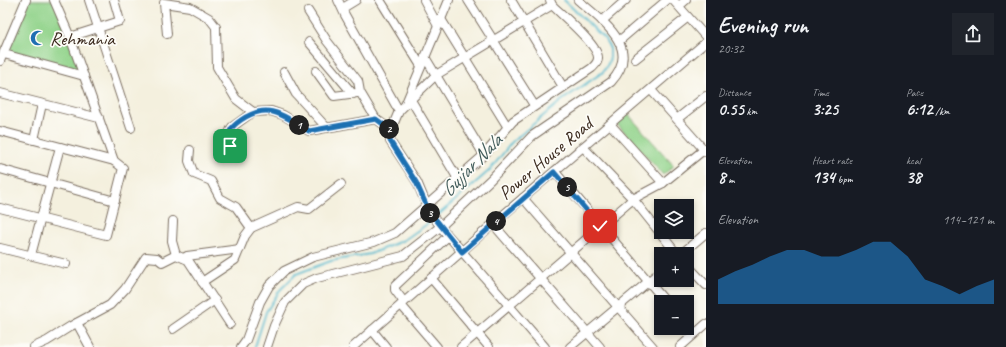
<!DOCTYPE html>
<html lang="en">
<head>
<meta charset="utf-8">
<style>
  :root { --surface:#171b24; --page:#20242c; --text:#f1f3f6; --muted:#9ea1a6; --accent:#1f6fb2 }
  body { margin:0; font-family:Caveat,sans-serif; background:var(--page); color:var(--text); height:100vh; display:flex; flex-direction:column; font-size:15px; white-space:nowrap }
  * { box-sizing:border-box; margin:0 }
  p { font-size:13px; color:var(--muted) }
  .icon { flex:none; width:22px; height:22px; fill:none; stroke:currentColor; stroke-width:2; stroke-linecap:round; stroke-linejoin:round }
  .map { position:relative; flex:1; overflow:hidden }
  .sheet { display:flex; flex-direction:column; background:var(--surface); width:300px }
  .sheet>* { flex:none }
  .buttons { position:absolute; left:654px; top:199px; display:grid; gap:8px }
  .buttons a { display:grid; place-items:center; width:40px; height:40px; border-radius:0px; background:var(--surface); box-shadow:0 2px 6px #0003; font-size:20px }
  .pin { position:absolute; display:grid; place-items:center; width:34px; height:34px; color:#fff; margin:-17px; border-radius:8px; box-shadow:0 2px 6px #0006 }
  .km { position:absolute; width:20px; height:20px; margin:-10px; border-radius:50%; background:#222; color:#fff; font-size:11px; line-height:20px; text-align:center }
  .round { display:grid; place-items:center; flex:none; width:42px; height:42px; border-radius:0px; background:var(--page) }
  .head { display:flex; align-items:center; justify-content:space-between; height:68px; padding:0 12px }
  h1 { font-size:22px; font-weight:700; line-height:30px }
  .figures { display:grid; grid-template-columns:repeat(3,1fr); gap:6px; height:68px; padding:4px 12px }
  .figures div { display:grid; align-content:center }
  .figures b { font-size:17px; font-weight:700 }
  .figures small { font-size:11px; font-weight:400 }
  .figures p { font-size:11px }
  .chart { height:112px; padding:8px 12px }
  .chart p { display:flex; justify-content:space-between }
  .chart svg { width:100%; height:72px; margin-top:4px; fill:var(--accent); opacity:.7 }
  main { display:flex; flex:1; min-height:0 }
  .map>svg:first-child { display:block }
  .green { fill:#91d38a; stroke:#667e54 }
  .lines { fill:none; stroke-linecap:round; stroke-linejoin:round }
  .stream { stroke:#4fb8cd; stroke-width:2 }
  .minor-casing { stroke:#7c6f61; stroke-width:10 }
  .minor { stroke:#fff; stroke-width:8 }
  .route-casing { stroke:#fff; stroke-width:8 }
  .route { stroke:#1f6fb2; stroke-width:5 }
  .labels { text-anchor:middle; stroke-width:3.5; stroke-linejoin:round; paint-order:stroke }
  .poi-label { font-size:19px; fill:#3b2a1e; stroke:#fdfcf7; text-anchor:start }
  .street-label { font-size:19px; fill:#3b2a1e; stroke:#fdfcf7 }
  .water-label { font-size:20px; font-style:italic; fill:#425c5b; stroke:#fdfcf7 }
</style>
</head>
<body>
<main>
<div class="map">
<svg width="706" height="347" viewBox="0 0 706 347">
  <rect width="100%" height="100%" fill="#fdfcf7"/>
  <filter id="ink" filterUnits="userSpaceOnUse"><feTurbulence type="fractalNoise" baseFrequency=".025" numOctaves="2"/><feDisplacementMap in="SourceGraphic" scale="8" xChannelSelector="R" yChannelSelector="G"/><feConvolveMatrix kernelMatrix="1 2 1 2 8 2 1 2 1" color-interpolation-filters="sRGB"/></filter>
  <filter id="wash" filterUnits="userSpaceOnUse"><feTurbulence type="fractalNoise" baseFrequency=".012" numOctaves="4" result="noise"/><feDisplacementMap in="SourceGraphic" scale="16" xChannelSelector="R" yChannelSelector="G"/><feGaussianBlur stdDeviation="0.9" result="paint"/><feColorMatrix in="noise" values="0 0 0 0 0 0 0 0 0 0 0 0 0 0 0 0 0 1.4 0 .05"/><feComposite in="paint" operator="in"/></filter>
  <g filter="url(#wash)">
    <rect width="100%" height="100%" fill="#f4f0de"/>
    <g class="green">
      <polygon points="26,0 54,0 84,76 4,50"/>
      <polygon points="628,114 674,166 663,175 617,124"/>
    </g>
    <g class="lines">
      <g class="stream">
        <polyline points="436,217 490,170 512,142 561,101 603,72 608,64 610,57 610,49 606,40 564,0"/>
        <polyline points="255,347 266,312 280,290 296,274 331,261 370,254 404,240 433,220"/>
      </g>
    </g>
  </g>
  <g filter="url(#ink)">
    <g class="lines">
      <defs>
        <g id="minor">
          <polyline points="89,0 131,128"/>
          <polyline points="338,0 345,15 399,111"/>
          <polyline points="380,0 421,66"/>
          <polyline points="424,0 438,26"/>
          <polyline points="468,0 534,105"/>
          <polyline points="511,0 563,87"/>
          <polyline points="673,0 706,37"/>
          <polyline points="679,6 686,0"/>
          <polyline points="343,8 356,0"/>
          <polyline points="308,11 327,41 358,81 360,92 376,119"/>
          <polyline points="441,19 507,126"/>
          <polyline points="602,21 626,0"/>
          <polyline points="167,34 164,3 190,7 209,18 216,27 217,67 236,99 253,112 271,111 283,115 309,131 376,119 391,130"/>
          <polyline points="70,37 120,21 114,0"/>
          <polyline points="619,41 667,0"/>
          <polyline points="309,42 353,94"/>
          <polyline points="4,54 84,76"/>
          <polyline points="425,57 484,155"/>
          <polyline points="635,59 688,17"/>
          <polyline points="0,61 26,0"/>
          <polyline points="316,71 334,96 357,93"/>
          <polyline points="284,72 296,94 327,128"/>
          <polyline points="651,90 706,152"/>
          <polyline points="0,93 99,118"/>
          <polyline points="411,100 458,179"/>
          <polyline points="406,103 449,0"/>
          <polyline points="677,119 706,96"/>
          <polyline points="610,124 663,183"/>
          <polyline points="0,131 114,161"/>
          <polyline points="34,140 42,104"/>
          <polyline points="583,147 633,199 677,254"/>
          <polyline points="190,150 189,161 194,174 211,181 220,198 236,207 251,228"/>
          <path d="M 232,156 C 230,147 226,136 232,127 L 253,112"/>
          <polyline points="0,169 115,201"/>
          <polyline points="555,172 666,302"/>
          <polyline points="523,198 653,347"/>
          <polyline points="0,208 106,235 123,168 114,161 70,37 54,0"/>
          <polyline points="173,221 172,241 176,255"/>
          <polyline points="493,224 600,347"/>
          <polyline points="0,248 66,264"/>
          <polyline points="681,254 706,233"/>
          <polyline points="31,255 60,147"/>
          <polyline points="184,258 187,256 240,249"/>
          <polyline points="687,265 706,285"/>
          <polyline points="431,278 489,347"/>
          <polyline points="202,282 235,260 245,236 251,228 298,207 309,209 341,184"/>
          <polyline points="404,302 395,290 395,286 448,236"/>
          <polyline points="401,305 437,347"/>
          <polyline points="77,323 90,347"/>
          <polyline points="687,324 695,333"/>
          <polyline points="173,329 215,300"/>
          <polyline points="372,330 386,347"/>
          <polyline points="34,347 47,341 71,326 110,305 125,289 146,257 157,258 162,262 176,255 188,260 230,324"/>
          <path d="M 241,347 L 246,340 L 260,302 L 269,286 L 284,271 L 313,257 L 374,242 L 395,233 L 484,155 L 513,121 L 592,68 C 595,65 598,63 598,58 C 599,46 562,15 552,5 L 550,0"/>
          <path d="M 267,347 L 274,326 L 285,302 L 303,284 L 317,278 L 403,256 L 440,227 L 491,179 L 532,136 L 611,82 C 643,48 602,21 578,0"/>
          <polyline points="353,347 502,216 706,42"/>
          <polyline points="461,347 633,199 663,183 706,148"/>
          <polyline points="545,347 445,232 429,211 417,182 390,141 391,130 399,111 436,75 552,5"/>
          <polyline points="570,347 661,271"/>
          <polyline points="680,347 706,324"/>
        </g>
      </defs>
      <use href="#minor" class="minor-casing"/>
      <use href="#minor" class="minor"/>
    </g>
  </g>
  <g class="lines" filter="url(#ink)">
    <defs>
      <path id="route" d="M 230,146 C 229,131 228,129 241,120 C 269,101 284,116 309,131 L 376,119 L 391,130 L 390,141 L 416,182 L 429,211 L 462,252 L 554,172 L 600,226"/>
    </defs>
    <use href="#route" class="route-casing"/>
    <use href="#route" class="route"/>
  </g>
  <defs>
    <symbol id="mosque-bare" viewBox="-9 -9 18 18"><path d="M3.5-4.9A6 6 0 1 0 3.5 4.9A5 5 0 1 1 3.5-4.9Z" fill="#1f6fb2" stroke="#fdfcf7" stroke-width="2.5" paint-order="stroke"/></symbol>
  </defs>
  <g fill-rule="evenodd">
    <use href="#mosque-bare" x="27" y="27" width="22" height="22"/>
  </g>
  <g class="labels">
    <g class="poi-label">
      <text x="50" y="45">Rehmania</text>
    </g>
    <g class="street-label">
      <text transform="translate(545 158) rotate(-40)" y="7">Power House Road</text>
    </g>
    <g class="water-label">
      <text transform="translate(471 165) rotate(-46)" y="7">Gujjar Nala</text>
    </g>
  </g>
</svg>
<div class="buttons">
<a><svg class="icon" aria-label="layers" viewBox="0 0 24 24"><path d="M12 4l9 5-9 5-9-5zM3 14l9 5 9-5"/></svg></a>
<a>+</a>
<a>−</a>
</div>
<div class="pin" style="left:230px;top:146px;background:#1e9e55"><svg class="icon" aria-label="arrive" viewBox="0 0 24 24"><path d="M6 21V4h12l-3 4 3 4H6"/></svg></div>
<div class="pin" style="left:600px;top:226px;background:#d93025"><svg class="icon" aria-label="check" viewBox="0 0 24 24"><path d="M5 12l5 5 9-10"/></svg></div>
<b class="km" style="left:299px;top:125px">1</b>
<b class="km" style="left:389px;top:129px">2</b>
<b class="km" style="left:430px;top:213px">3</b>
<b class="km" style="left:496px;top:221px">4</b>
<b class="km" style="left:567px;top:187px">5</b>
</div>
<section class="sheet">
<div class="head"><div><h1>Evening run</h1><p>20:32</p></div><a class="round"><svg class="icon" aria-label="share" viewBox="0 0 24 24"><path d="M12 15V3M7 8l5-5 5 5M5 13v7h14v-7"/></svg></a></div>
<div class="figures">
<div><p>Distance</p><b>0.55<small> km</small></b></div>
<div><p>Time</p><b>3:25</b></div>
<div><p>Pace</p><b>6:12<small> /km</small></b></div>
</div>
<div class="figures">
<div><p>Elevation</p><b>8<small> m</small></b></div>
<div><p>Heart rate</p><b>134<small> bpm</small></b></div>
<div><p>kcal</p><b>38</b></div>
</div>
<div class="chart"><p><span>Elevation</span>114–121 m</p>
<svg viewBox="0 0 160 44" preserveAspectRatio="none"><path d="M0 44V29L10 24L20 20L30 15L40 11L50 11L60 15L70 15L80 11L90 6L100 6L110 15L120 29L130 33L140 38L150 33L160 29V44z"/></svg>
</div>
</section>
</main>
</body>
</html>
